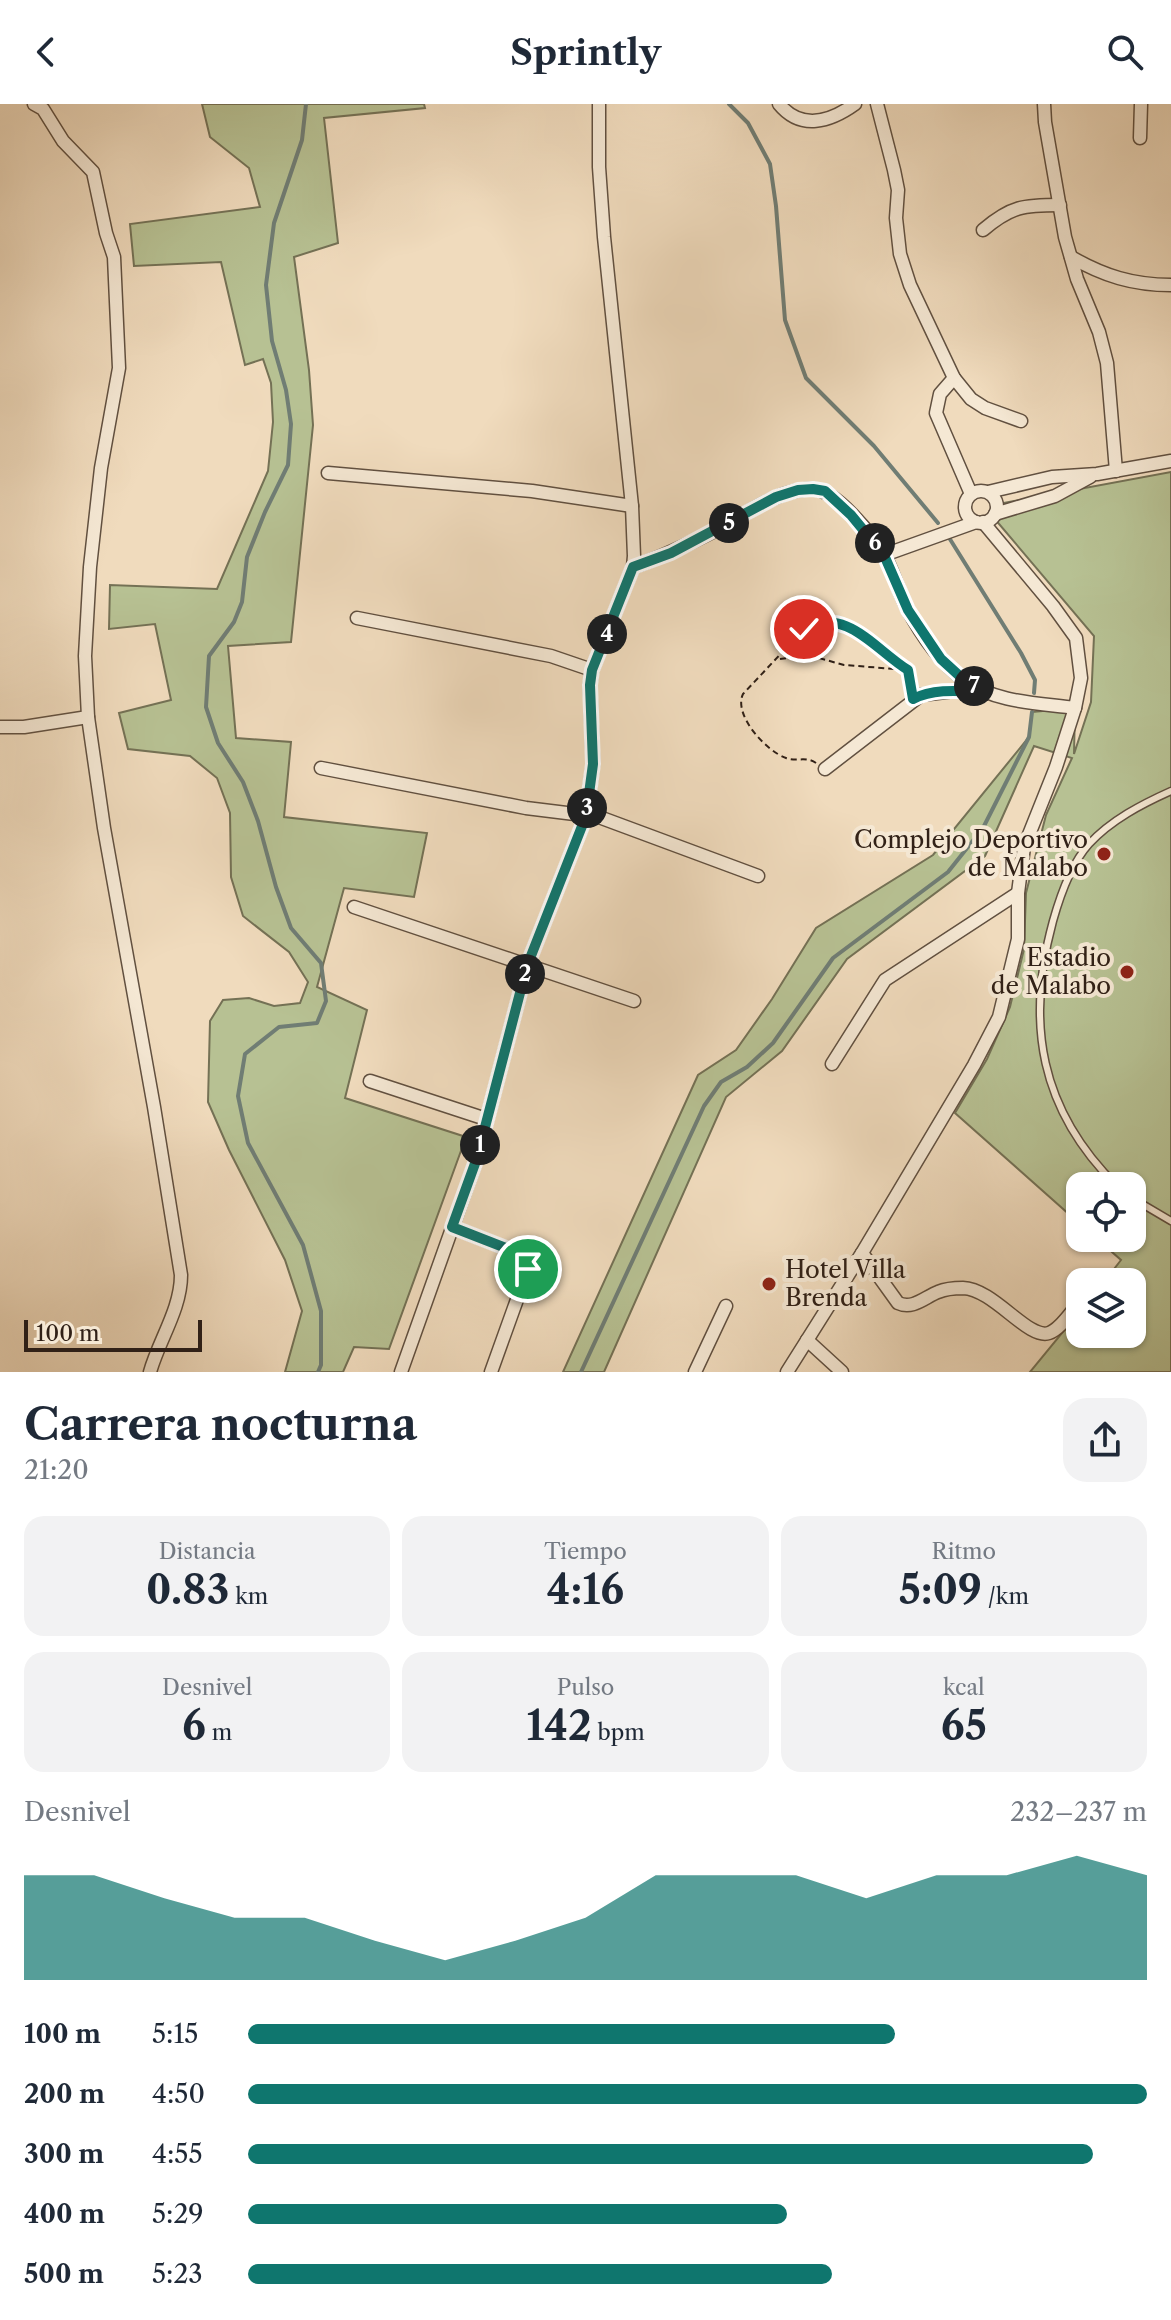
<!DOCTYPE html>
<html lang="es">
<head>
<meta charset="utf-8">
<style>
  :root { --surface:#fff; --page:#f2f2f3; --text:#1f2937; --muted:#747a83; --accent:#0f766e }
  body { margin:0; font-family:"Libre Caslon Text",serif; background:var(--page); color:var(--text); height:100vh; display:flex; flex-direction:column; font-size:30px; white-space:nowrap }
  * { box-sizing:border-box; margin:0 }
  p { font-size:26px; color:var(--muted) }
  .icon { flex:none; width:44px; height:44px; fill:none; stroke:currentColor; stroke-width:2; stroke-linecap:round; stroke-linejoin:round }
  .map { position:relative; height:1268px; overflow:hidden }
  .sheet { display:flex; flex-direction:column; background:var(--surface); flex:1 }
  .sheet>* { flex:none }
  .controls { position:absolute; left:1066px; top:1068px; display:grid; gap:16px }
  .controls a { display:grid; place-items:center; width:80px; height:80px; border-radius:16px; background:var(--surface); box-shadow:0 2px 6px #0004; font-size:40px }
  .scale { position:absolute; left:24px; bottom:20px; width:178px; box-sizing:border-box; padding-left:8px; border:4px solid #312117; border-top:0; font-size:22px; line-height:28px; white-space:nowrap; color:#312117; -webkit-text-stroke:6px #f5e8d4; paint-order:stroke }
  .pin { position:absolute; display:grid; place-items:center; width:68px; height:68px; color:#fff; margin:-34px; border:4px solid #fff; border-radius:50%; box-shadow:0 2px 8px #0007 }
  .km { position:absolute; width:40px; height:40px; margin:-20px; border-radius:50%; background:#222; color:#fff; font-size:22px; line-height:40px; text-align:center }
  .round { display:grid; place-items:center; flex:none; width:84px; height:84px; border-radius:24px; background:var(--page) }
  .summary { display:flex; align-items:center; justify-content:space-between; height:136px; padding:0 24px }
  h1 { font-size:44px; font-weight:700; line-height:60px }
  .metrics { display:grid; grid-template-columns:repeat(3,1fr); gap:12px; height:136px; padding:8px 24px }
  .metrics div { display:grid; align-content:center; border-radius:20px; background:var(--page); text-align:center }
  .metrics b { font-size:40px; font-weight:700 }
  .metrics small { font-size:22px; font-weight:400 }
  .metrics p { font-size:22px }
  .chart { height:224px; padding:16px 24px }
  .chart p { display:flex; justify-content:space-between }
  .chart svg { width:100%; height:144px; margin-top:8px; fill:var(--accent); opacity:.7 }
  ul { padding:0 24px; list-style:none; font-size:26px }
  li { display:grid; grid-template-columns:128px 96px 1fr; align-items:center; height:60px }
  li i { height:20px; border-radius:10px; background:var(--accent) }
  header { display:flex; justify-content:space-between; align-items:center; height:104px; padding:0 24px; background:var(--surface); font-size:36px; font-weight:700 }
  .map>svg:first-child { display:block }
  .green { fill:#b7c193; stroke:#747155; stroke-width:2 }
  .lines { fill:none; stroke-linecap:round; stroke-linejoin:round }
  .stream { stroke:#707d74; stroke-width:4 }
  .lane-casing { stroke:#615040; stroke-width:9 }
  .street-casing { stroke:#615040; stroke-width:15 }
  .path { stroke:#312117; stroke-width:2; stroke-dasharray:6 4; stroke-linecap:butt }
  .lane { stroke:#f5e8d4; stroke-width:6 }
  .street { stroke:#f5e8d4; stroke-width:12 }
  .route-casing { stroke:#fff; stroke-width:16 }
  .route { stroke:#0f766e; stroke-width:10 }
  .poi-dot { fill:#8f2418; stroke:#f5e8d4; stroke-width:3 }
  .labels { text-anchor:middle; stroke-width:8; stroke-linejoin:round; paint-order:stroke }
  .poi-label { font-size:24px; fill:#312117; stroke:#f5e8d4; text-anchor:end }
</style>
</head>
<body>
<header><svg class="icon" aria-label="back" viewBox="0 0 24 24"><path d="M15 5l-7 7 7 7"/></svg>Sprintly<svg class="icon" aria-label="search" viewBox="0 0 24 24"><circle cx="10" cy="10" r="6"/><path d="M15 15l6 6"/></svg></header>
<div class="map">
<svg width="1171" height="1268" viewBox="0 0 1171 1268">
  <rect width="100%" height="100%" fill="#f0dbbd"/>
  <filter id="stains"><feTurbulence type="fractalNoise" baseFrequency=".0025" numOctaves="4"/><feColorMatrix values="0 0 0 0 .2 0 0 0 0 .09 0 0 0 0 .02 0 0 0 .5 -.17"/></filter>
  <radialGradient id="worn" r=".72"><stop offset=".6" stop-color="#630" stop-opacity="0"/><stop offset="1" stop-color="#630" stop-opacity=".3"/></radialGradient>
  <g class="green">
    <polygon points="202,0 424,0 425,4 324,14 338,139 294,153 309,266 313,321 291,538 228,542 236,634 291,638 284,713 427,729 414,793 344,784 317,883 367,906 345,994 466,1033 389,1245 354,1243 343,1268 285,1268 302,1207 285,1156 229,1046 208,998 210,917 223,896 249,894 274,902 300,899 308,878 289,848 243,812 231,773 230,709 217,674 190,652 128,645 119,609 171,596 155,520 109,525 110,481 217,485 268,367 273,318 271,279 263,255 245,261 221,158 134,162 130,120 260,103 249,64 210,33"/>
    <polygon points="1171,368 1171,1268 1030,1268 1080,1207 1080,1230 1132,1230 1132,1178 1104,1178 1121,1156 1096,1134 1132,1134 1132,1082 1080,1082 1080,1120 955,1009 987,955 1010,903 1024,845 1026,789 1046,711 1072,654 1034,642 985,752 847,855 782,947 726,993 604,1268 563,1268 698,971 736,946 772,895 816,824 933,751 1029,633 1032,608 1075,604 1074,650 1091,598 1094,532 994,414 993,401"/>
  </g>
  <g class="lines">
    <g class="stream">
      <polyline points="306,0 302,36 274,119 266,181 272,237 286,286 291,320 288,361 265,408 247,453 242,498 234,518 209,552 206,603 218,639 243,678 258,717 276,783 291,824 321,859 326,897 317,919 279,923 245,950 238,992 248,1039 303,1141 321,1207 321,1261 318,1268"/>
      <polyline points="729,0 748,19 770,60 776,102 785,216 806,274 874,342 938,419"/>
      <polyline points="948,432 1021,549 1035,576 1034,589"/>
      <polyline points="581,1268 704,1002 721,978 747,963 773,939 833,854 948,768 983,724 1029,633 1032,608"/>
    </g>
    <defs>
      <g id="lane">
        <path d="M 1117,1082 C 1040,1006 1025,919 1053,817 C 1060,792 1071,760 1089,740 C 1111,716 1142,700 1171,687"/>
        <polyline points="1132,1094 1171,1117"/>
      </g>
      <g id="street">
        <path d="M 34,0 L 43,5 L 63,37 L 93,68 L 106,129 L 114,153 L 119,264 L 101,364 L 90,463 L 85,552 L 88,613 L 104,724 L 154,1003 L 181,1171 C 181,1205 159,1236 150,1268"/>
        <path d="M 779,0 C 801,27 830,18 855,0"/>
        <polyline points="877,0 894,66 898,86 896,114 900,150 910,181 954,274 971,295 985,304 1021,317"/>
        <polyline points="1044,0 1045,18 1065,133 1077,175 1099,228 1107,259 1116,367"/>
        <polyline points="1140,34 1141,0"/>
        <path d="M 983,126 C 1011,102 1024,101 1060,101"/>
        <path d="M 1071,153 C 1104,172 1133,181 1171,181"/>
        <polyline points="954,274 940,290 936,309 971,390"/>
        <polyline points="328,369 532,387 632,402"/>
        <circle cx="981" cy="403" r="16"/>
        <polyline points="988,388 1052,373 1097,370 1171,357"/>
        <polyline points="995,410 1055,392 1090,373"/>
        <polyline points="884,451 976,418"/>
        <path d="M 633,463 C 665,452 693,438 722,423 C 750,408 779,385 812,385 C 836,385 874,433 886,454 C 894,470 899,488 907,504 C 921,531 940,558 964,576 C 996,599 1038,599 1075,604"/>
        <polyline points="357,514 551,552 592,566"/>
        <polyline points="0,623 24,623 88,613"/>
        <polyline points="321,664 526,704 599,713 758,772"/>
        <polyline points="825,665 921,591 954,587 980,588"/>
        <polyline points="354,803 634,897"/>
        <polyline points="832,960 885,876 1018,789"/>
        <polyline points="370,977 486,1015"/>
        <polyline points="452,1123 521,1150 527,1157 528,1165 491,1268"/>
        <path d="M 862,1149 L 898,1199 C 913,1206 925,1193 938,1188 C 945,1185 955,1184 963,1184 C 994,1185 1028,1236 1049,1229 C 1061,1225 1072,1206 1080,1198"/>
        <polyline points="807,1236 842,1268"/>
        <polyline points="401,1268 477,1054 527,862 586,712 593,660 590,581 592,566 633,463 634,452 632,402 604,133 599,63 599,0"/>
        <polyline points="695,1268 726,1202"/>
        <polyline points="787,1268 862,1149 974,961 999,913 1018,835 1018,789 1024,743 1056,663 1075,604 1081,574 1076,534 1053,502 983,418"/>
      </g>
    </defs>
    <use href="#lane" class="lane-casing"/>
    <use href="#street" class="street-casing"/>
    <g class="path">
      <polyline points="799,532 800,543 807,550"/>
      <polyline points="780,555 808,551 844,561 908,566 911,582"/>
      <path d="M 816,659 C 806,652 797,658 786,654 C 766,647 733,611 743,590 L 804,525 L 826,518 L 854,524 L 908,566"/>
    </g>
    <use href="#lane" class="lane"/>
    <use href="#street" class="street"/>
  </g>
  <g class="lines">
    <defs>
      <path id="route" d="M 528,1165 L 527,1157 L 521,1150 L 452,1123 L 477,1054 L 527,862 L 586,712 L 593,660 L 590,581 L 592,566 L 633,463 L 671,449 L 776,393 L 798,386 L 813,385 L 825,387 L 851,411 L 884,451 L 908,506 L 941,555 L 964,576 L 983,588 C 960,587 934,584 913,595 L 908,566 C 875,546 847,502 804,525"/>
    </defs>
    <use href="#route" class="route-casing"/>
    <use href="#route" class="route"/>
  </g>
  <g class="poi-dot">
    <circle cx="1104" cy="750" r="8"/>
    <circle cx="1127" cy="868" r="8"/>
    <circle cx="769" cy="1180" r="8"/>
  </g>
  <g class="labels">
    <g class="poi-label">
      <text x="1088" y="744">Complejo Deportivo<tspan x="1088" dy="28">de Malabo</tspan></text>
      <text x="1111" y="862">Estadio<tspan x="1111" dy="28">de Malabo</tspan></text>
      <text x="785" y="1174" text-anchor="start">Hotel Villa<tspan x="785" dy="28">Brenda</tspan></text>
    </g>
  </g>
  <rect width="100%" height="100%" filter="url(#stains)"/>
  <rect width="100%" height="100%" fill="url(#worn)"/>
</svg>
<div class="controls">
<a><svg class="icon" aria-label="locate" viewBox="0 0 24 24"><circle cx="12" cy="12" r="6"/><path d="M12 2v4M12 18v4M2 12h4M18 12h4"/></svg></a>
<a><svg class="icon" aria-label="layers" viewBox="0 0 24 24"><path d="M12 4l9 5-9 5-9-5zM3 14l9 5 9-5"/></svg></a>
</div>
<div class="scale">100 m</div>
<div class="pin" style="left:528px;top:1165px;background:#1e9e55"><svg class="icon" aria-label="arrive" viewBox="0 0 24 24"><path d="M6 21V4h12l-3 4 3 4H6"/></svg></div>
<div class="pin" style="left:804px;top:525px;background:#d93025"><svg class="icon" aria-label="check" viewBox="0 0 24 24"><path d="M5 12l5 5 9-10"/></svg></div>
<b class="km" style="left:480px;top:1041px">1</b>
<b class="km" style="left:525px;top:870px">2</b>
<b class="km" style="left:587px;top:704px">3</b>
<b class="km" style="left:607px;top:530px">4</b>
<b class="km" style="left:729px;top:419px">5</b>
<b class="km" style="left:875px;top:439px">6</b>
<b class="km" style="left:974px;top:582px">7</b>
</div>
<section class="sheet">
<div class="summary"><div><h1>Carrera nocturna</h1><p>21:20</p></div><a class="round"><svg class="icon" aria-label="share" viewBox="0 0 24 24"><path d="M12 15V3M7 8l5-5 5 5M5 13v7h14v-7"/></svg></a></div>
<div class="metrics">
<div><p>Distancia</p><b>0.83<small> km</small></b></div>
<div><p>Tiempo</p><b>4:16</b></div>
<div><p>Ritmo</p><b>5:09<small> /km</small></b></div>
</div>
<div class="metrics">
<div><p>Desnivel</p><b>6<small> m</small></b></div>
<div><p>Pulso</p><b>142<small> bpm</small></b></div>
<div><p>kcal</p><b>65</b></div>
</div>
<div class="chart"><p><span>Desnivel</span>232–237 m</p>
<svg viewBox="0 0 160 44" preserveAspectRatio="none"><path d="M0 44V12L10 12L20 19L30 25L40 25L50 32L60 38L70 32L80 25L90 12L100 12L110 12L120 19L130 12L140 12L150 6L160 12V44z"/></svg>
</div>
<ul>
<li><b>100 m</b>5:15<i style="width:72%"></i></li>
<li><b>200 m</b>4:50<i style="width:100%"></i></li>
<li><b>300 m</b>4:55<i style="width:94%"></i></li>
<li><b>400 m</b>5:29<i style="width:60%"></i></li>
<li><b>500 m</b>5:23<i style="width:65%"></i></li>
</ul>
</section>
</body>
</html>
